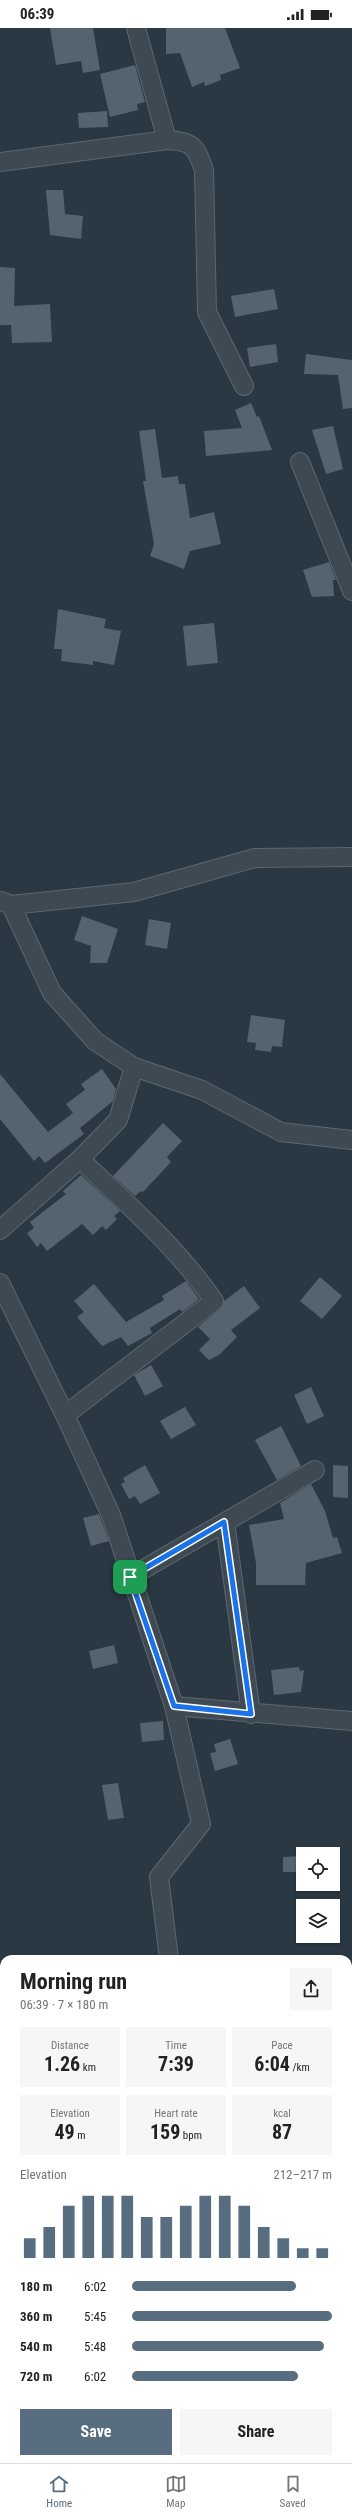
<!DOCTYPE html>
<html lang="en">
<head>
<meta charset="utf-8">
<style>
  :root { --surface:#fff; --page:#f6f6f6; --text:#222; --muted:#767676; --line:#e0e0e0; --accent:#586d80 }
  body { margin:0; font-family:"Roboto Condensed",sans-serif; background:var(--page); color:var(--text); height:100vh; display:flex; flex-direction:column; font-size:15px; white-space:nowrap }
  * { box-sizing:border-box; margin:0 }
  p { font-size:13px; color:var(--muted) }
  .icon { flex:none; width:22px; height:22px; fill:none; stroke:currentColor; stroke-width:2; stroke-linecap:round; stroke-linejoin:round }
  .map { position:relative; flex:1; overflow:hidden }
  .details { position:absolute; left:0px; top:1927px; width:352px; height:508px; display:flex; flex-direction:column; background:var(--surface); border-radius:12px 12px 0 0; box-shadow:0 1px 3px #0004 }
  .details>* { flex:none }
  .controls { position:absolute; left:296px; top:1819px; display:grid; gap:8px }
  .controls a { display:grid; place-items:center; width:44px; height:44px; border-radius:0px; background:var(--surface); box-shadow:0 1px 3px #0004; font-size:20px }
  .pin { position:absolute; display:grid; place-items:center; width:34px; height:34px; color:#fff; margin:-17px; border-radius:8px; box-shadow:0 2px 6px #0006 }
  .round { display:grid; place-items:center; flex:none; width:42px; height:42px; border-radius:0px; background:var(--page) }
  .summary { display:flex; align-items:center; justify-content:space-between; height:68px; padding:0 20px }
  h1 { font-size:22px; font-weight:700; line-height:30px }
  .metrics { display:grid; grid-template-columns:repeat(3,1fr); gap:6px; height:68px; padding:4px 20px }
  .metrics div { display:grid; align-content:center; border-radius:0px; background:var(--page); text-align:center }
  .metrics b { font-size:20px; font-weight:700 }
  .metrics small { font-size:11px; font-weight:400 }
  .metrics p { font-size:11px }
  .chart { height:112px; padding:8px 20px }
  .chart p { display:flex; justify-content:space-between }
  .chart svg { width:100%; height:72px; margin-top:4px; stroke:var(--accent); stroke-width:6 }
  .action { display:flex; gap:8px; margin-top:auto; padding:8px 20px }
  .action a { flex:1; height:46px; border-radius:0px; background:var(--accent); color:#fff; font-size:16px; font-weight:700; line-height:46px; text-align:center }
  .action a+a { background:var(--page); color:var(--text) }
  ul { padding:0 20px; list-style:none; font-size:13px }
  li { display:grid; grid-template-columns:64px 48px 1fr; align-items:center; height:30px }
  li i { height:10px; border-radius:5px; background:var(--accent) }
  .status { display:flex; justify-content:space-between; align-items:center; height:28px; padding:0 20px; background:var(--surface); direction:ltr }
  .status svg { height:11px; fill:currentColor }
  .tab-bar { display:flex; justify-content:space-around; align-items:center; height:56px; border-top:1px solid var(--line); background:var(--surface); font-size:11px; color:var(--muted) }
  .tab-bar a { display:grid; justify-items:center; gap:2px }
  .tab-bar .selected { color:var(--accent) }
  .map>svg:first-child { display:block }
  .building { fill:#55636f }
  .lines { fill:none; stroke-linecap:round; stroke-linejoin:round }
  .street-casing { stroke:#5c676f; stroke-width:20 }
  .street { stroke:#3e4952; stroke-width:18 }
  .route-casing { stroke:#fff; stroke-width:8 }
  .route { stroke:#1a73e8; stroke-width:5 }
</style>
</head>
<body>
<div class="status"><b>06:39</b><svg viewBox="0 0 49 12"><path d="M0 12V9h3v3zM5 12V6h3v6zM10 12V3h3v9zM15 12V0h3v12zM26 1h20v11H26zM47 4h2v5h-2z"/></svg></div>
<div class="map">
<svg width="352" height="2435" viewBox="0 0 352 2435">
  <rect width="100%" height="100%" fill="#293842"/>
  <g class="building">
    <polygon points="50,0 93,0 100,42 83,45 81,33 56,37"/>
    <polygon points="166,0 225,0 240,40 220,47 221,52 205,58 204,54 192,59 180,25 166,26"/>
    <polygon points="135,37 145,74 137,76 138,82 110,89 100,46"/>
    <polygon points="107,83 108,99 79,100 78,85"/>
    <polygon points="46,162 63,162 65,186 83,188 81,211 50,207"/>
    <polygon points="0,239 15,240 14,278 50,276 52,314 12,315 11,297 0,297"/>
    <polygon points="274,261 278,281 235,289 231,268"/>
    <polygon points="276,316 278,334 250,339 247,320"/>
    <polygon points="306,326 352,332 352,380 343,381 338,347 304,346"/>
    <polygon points="251,375 257,389 259,388 272,422 206,428 204,403 242,400 235,382"/>
    <polygon points="333,398 343,441 326,446 312,402"/>
    <polygon points="155,401 162,450 178,448 179,456 185,456 190,490 214,484 221,516 190,523 184,541 150,528 154,516 143,453 146,453 139,403"/>
    <polygon points="329,534 336,552 333,552 334,568 312,569 303,542"/>
    <polygon points="58,581 106,591 104,600 121,603 114,637 93,633 93,637 61,633 62,621 54,621"/>
    <polygon points="214,595 218,635 187,638 183,598"/>
    <polygon points="82,888 118,901 107,935 90,935 91,918 74,912"/>
    <polygon points="149,891 171,895 167,921 145,917"/>
    <polygon points="251,987 285,992 282,1019 272,1018 271,1024 255,1022 256,1015 247,1014"/>
    <polygon points="102,1041 116,1061 113,1073 80,1100 84,1106 45,1135 39,1128 34,1133 0,1091 0,1046 48,1104 73,1085 66,1076 85,1062 81,1056"/>
    <polygon points="163,1095 182,1113 167,1129 171,1134 143,1164 141,1163 135,1168 113,1148"/>
    <polygon points="81,1147 120,1183 114,1188 117,1191 106,1202 102,1198 93,1207 82,1196 47,1223 41,1215 37,1219 27,1205 34,1200 30,1194 66,1166 63,1163"/>
    <polygon points="320,1249 342,1268 322,1291 300,1273"/>
    <polygon points="186,1253 199,1271 182,1284 180,1281 150,1300 152,1305 128,1318 121,1309 102,1318 77,1289 84,1284 74,1273 94,1256 126,1294 164,1272 162,1268"/>
    <polygon points="244,1258 260,1280 231,1302 237,1309 219,1327 209,1332 199,1322 210,1311 198,1299 220,1281 224,1273"/>
    <polygon points="151,1337 163,1358 145,1368 134,1347"/>
    <polygon points="311,1359 324,1388 307,1396 294,1367"/>
    <polygon points="185,1379 196,1397 171,1411 160,1393"/>
    <polygon points="281,1398 301,1438 277,1452 255,1412"/>
    <polygon points="145,1437 160,1465 140,1476 135,1468 129,1471 121,1456 125,1454 123,1450"/>
    <polygon points="333,1437 348,1438 348,1470 333,1469"/>
    <polygon points="311,1456 325,1483 333,1510 337,1509 342,1525 306,1535 305,1557 256,1557 256,1535 249,1497 284,1491 280,1475"/>
    <polygon points="99,1486 109,1513 91,1518 83,1490"/>
    <polygon points="114,1617 118,1635 93,1641 89,1623"/>
    <polygon points="299,1639 300,1643 304,1642 301,1664 274,1667 271,1642"/>
    <polygon points="163,1693 164,1712 142,1714 140,1695"/>
    <polygon points="230,1711 238,1736 215,1743 210,1725 216,1724 214,1716"/>
    <polygon points="118,1755 124,1790 108,1792 102,1757"/>
    <polygon points="303,1828 303,1844 283,1844 283,1829"/>
  </g>
  <g class="lines">
    <defs>
      <g id="street">
        <polyline points="136,0 167,112"/>
        <path d="M 0,134 L 167,112 C 193,113 196,119 204,142 L 207,284 L 244,358"/>
        <polyline points="300,434 352,563"/>
        <polyline points="1,873 11,877 134,864 255,830 352,829"/>
        <polyline points="11,877 52,965 95,1013 134,1039 202,1062 281,1104 352,1112"/>
        <polyline points="0,1202 80,1131 118,1092 134,1039"/>
        <polyline points="0,1255 65,1387 111,1487 174,1678 201,1796 159,1849 169,1931"/>
        <path d="M 65,1387 L 214,1273 C 177,1219 127,1176 80,1131"/>
        <polyline points="225,1494 251,1686"/>
        <polyline points="130,1549 315,1442"/>
        <polyline points="174,1678 352,1693"/>
        <polyline points="348,2024 352,2028"/>
        <polyline points="348,2195 352,2194"/>
        <polyline points="0,2355 4,2360"/>
        <polyline points="54,2431 56,2435"/>
      </g>
    </defs>
    <use href="#street" class="street-casing"/>
    <use href="#street" class="street"/>
  </g>
  <g class="lines">
    <defs>
      <polygon id="route" points="224,1494 251,1686 174,1678 130,1549"/>
    </defs>
    <use href="#route" class="route-casing"/>
    <use href="#route" class="route"/>
  </g>
</svg>
<div class="controls">
<a><svg class="icon" aria-label="locate" viewBox="0 0 24 24"><circle cx="12" cy="12" r="6"/><path d="M12 2v4M12 18v4M2 12h4M18 12h4"/></svg></a>
<a><svg class="icon" aria-label="layers" viewBox="0 0 24 24"><path d="M12 4l9 5-9 5-9-5zM3 14l9 5 9-5"/></svg></a>
</div>
<div class="pin" style="left:130px;top:1549px;background:#1e9e55"><svg class="icon" aria-label="arrive" viewBox="0 0 24 24"><path d="M6 21V4h12l-3 4 3 4H6"/></svg></div>
<section class="details">
<div class="summary"><div><h1>Morning run</h1><p>06:39 · 7 × 180 m</p></div><a class="round"><svg class="icon" aria-label="share" viewBox="0 0 24 24"><path d="M12 15V3M7 8l5-5 5 5M5 13v7h14v-7"/></svg></a></div>
<div class="metrics">
<div><p>Distance</p><b>1.26<small> km</small></b></div>
<div><p>Time</p><b>7:39</b></div>
<div><p>Pace</p><b>6:04<small> /km</small></b></div>
</div>
<div class="metrics">
<div><p>Elevation</p><b>49<small> m</small></b></div>
<div><p>Heart rate</p><b>159<small> bpm</small></b></div>
<div><p>kcal</p><b>87</b></div>
</div>
<div class="chart"><p><span>Elevation</span>212–217 m</p>
<svg viewBox="0 0 160 44" preserveAspectRatio="none"><path d="M5 44V32M15 44V25M25 44V12M35 44V6M45 44V6M55 44V6M65 44V19M75 44V19M85 44V12M95 44V6M105 44V6M115 44V12M125 44V25M135 44V32M145 44V38M155 44V38"/></svg>
</div>
<ul>
<li><b>180 m</b>6:02<i style="width:82%"></i></li>
<li><b>360 m</b>5:45<i style="width:100%"></i></li>
<li><b>540 m</b>5:48<i style="width:96%"></i></li>
<li><b>720 m</b>6:02<i style="width:83%"></i></li>
</ul>
<div class="action"><a>Save</a><a>Share</a></div>
</section>
</div>
<nav class="tab-bar">
<a class="selected"><svg class="icon" aria-label="home" viewBox="0 0 24 24"><path d="M3 11l9-7 9 7M6 9v11h12V9"/></svg>Home</a>
<a><svg class="icon" aria-label="map" viewBox="0 0 24 24"><path d="M3 6l6-2 6 2 6-2v14l-6 2-6-2-6 2zM9 4v14M15 6v14"/></svg>Map</a>
<a><svg class="icon" aria-label="saved" viewBox="0 0 24 24"><path d="M7 4h10v16l-5-4-5 4z"/></svg>Saved</a>
</nav>
</body>
</html>
